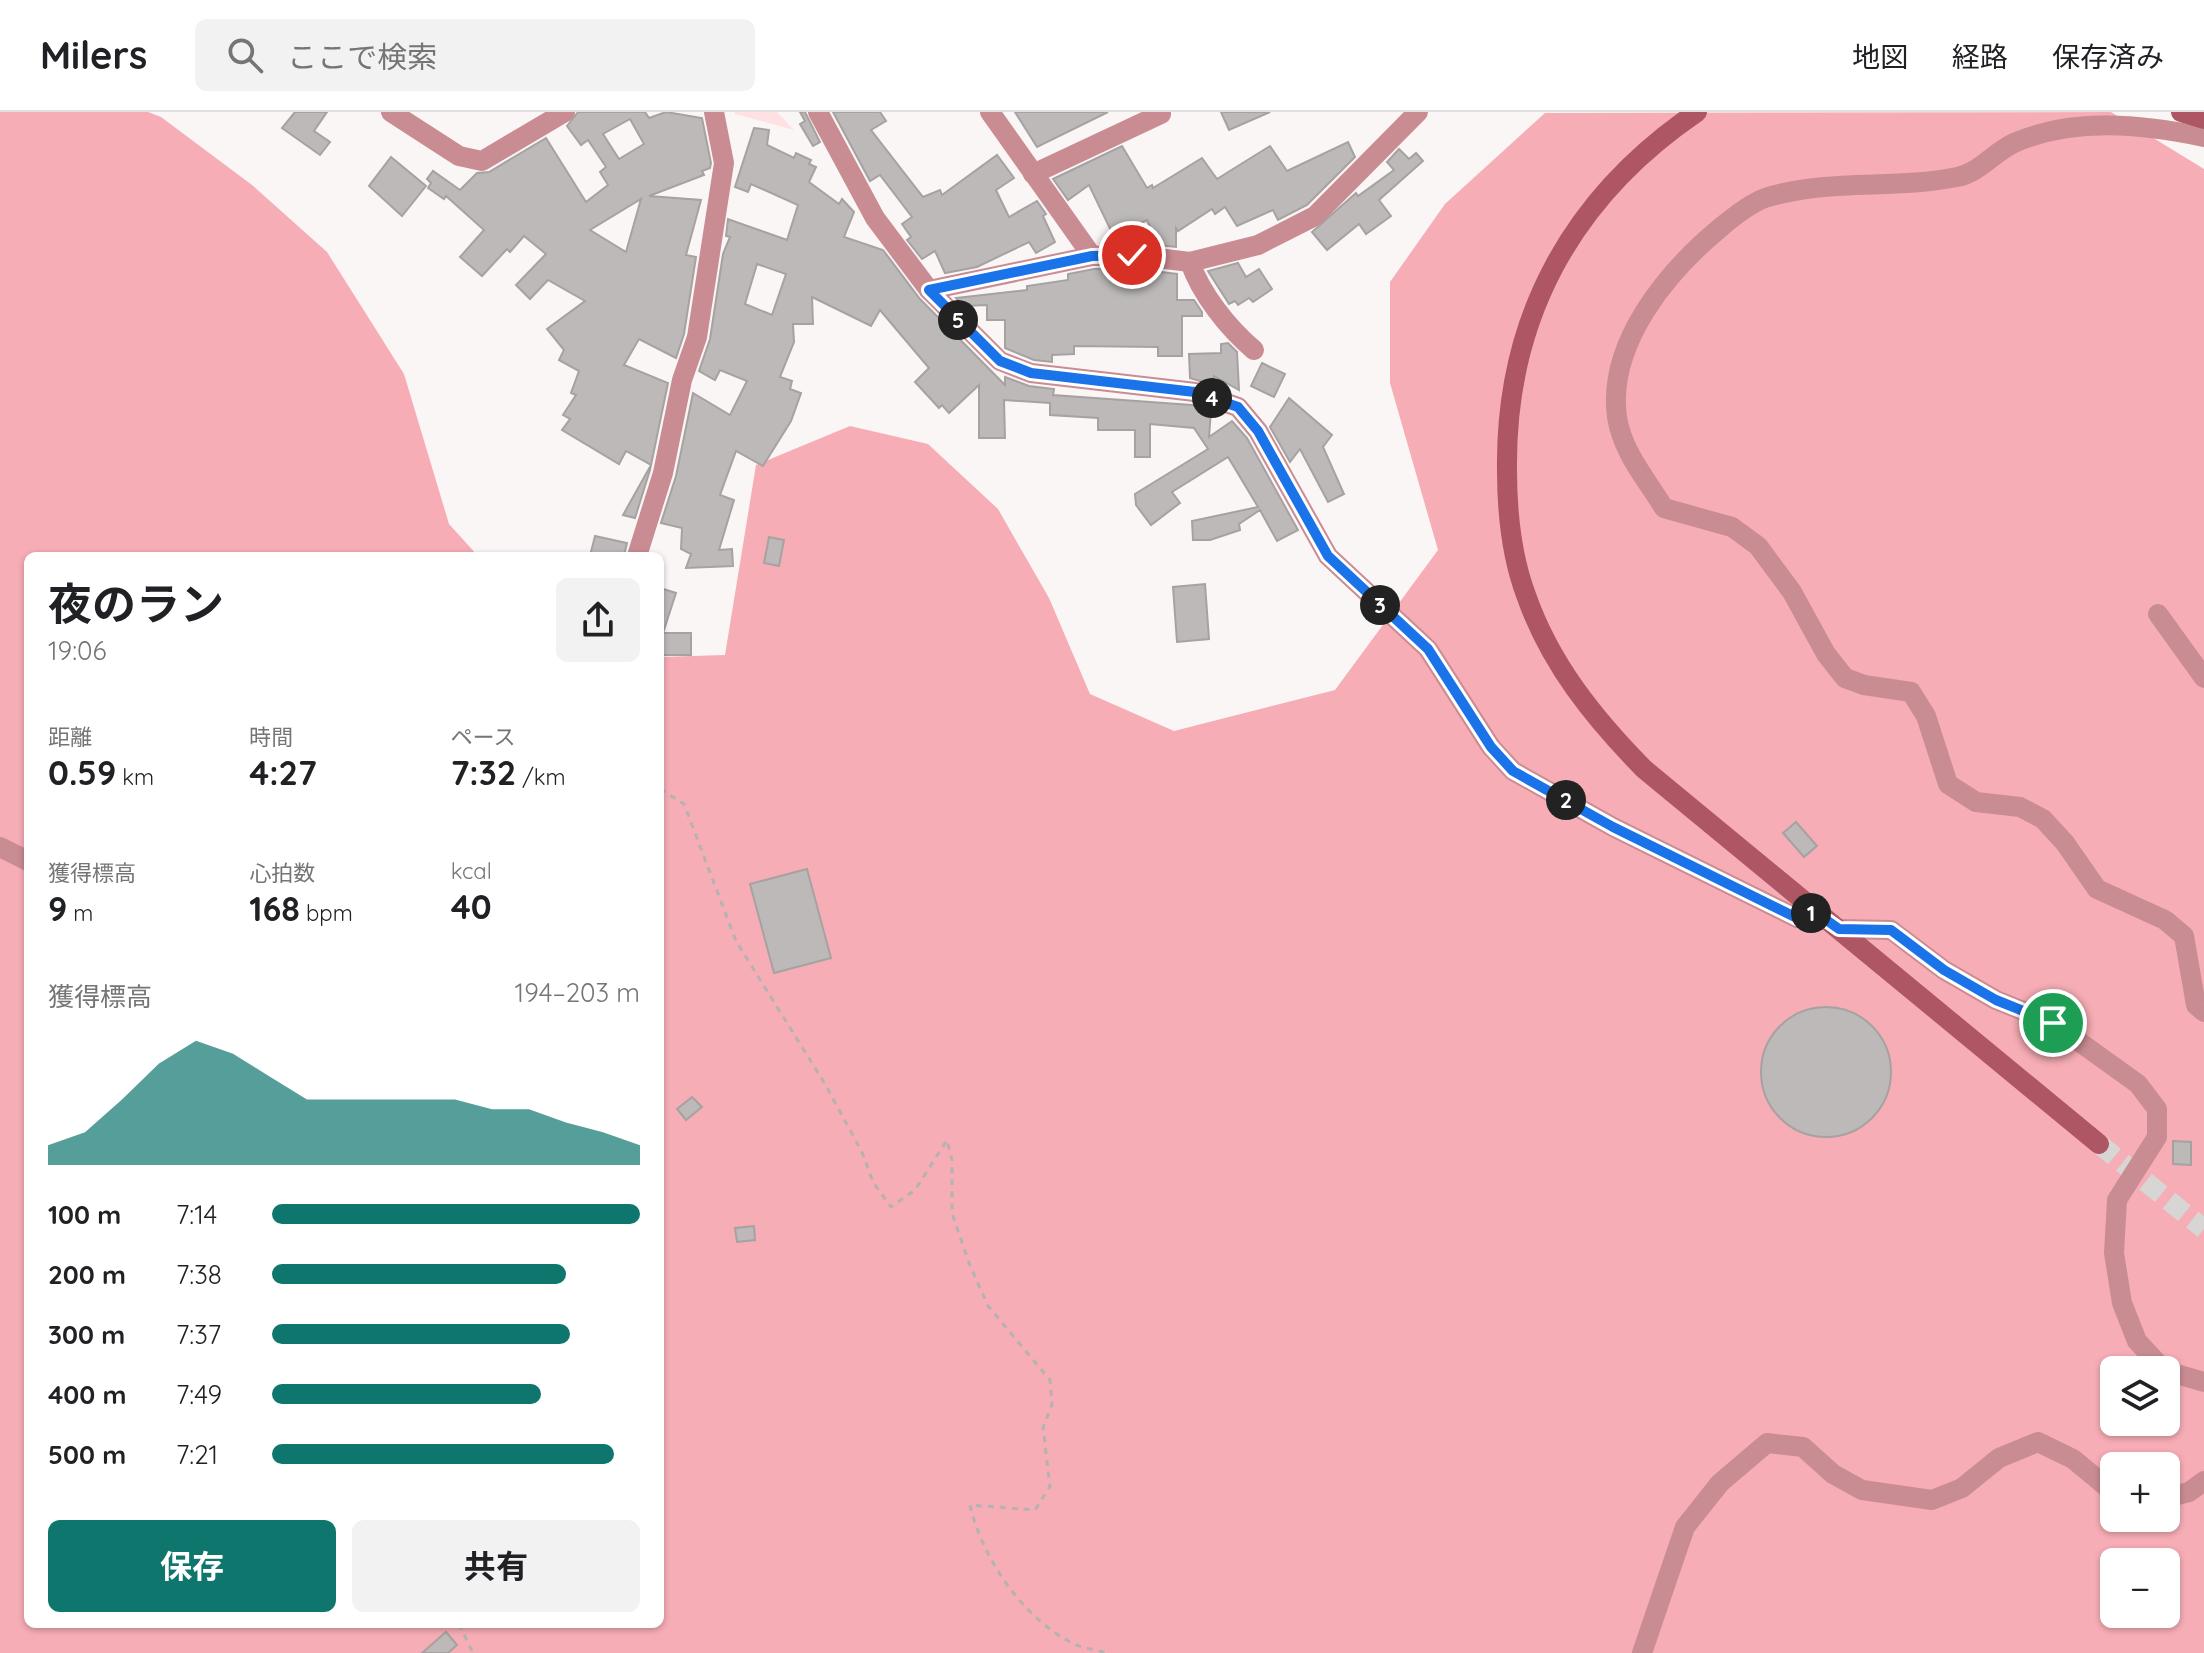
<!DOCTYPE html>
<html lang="ja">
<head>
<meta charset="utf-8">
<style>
  :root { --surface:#fff; --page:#f2f2f2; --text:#202124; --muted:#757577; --line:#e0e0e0; --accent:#0f766e }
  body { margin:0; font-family:Quicksand,"Noto Sans JP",sans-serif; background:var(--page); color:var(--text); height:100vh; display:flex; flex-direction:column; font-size:30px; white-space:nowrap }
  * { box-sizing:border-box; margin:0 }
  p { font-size:26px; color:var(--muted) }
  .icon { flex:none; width:44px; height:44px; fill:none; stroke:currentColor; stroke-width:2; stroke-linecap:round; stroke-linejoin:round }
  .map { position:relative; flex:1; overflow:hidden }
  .details { position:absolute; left:24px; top:440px; width:640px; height:1076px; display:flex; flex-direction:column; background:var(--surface); border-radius:12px; box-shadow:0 2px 6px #0004 }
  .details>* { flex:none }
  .buttons { position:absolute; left:2100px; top:1244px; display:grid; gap:16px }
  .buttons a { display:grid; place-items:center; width:80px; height:80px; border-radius:12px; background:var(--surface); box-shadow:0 2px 6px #0004; font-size:40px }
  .pin { position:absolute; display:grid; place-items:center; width:68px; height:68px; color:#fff; margin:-34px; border:4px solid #fff; border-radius:50%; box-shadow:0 2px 8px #0007 }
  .km { position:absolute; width:40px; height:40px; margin:-20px; border-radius:50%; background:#222; color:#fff; font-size:22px; line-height:40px; text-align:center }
  .round { display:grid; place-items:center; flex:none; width:84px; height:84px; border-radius:12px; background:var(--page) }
  .head { display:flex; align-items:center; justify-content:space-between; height:136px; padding:0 24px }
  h1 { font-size:44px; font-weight:700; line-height:60px }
  .figures { display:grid; grid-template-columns:repeat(3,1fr); gap:12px; height:136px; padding:8px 24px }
  .figures div { display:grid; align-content:center }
  .figures b { font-size:34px; font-weight:700 }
  .figures small { font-size:22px; font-weight:400 }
  .figures p { font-size:22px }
  .chart { height:224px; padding:16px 24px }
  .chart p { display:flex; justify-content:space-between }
  .chart svg { width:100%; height:144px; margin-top:8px; fill:var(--accent); opacity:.7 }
  .button { display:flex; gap:16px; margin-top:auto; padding:16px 24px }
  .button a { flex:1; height:92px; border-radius:12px; background:var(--accent); color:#fff; font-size:32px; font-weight:700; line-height:92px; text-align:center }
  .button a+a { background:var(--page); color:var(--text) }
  ul { padding:0 24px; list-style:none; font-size:26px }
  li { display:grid; grid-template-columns:128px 96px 1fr; align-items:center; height:60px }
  li i { height:20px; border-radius:10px; background:var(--accent) }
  header { display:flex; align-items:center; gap:48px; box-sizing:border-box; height:112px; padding:0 40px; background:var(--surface); border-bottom:2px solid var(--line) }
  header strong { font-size:38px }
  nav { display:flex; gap:44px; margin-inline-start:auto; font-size:28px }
  .search { width:560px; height:72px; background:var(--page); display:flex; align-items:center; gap:20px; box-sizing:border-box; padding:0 28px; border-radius:12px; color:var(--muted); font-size:30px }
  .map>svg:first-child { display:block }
  .green { fill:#ffe0e3 }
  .forest { fill:#f7adb5; fill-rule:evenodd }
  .building { fill:#bdb9b9; stroke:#a6a2a2; stroke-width:2; fill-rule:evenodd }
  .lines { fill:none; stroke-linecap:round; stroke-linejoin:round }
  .secondary-tunnel { stroke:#d8d5d5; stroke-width:20; stroke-dasharray:20 10; stroke-linecap:butt }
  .path { stroke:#b5b2b2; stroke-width:3; stroke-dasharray:6 6; stroke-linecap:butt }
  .street { stroke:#ca8c93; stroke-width:20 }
  .secondary { stroke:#ae5663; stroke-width:20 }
  .route-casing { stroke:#fff; stroke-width:16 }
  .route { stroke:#1a73e8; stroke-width:10 }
</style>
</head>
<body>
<header>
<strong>Milers</strong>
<div class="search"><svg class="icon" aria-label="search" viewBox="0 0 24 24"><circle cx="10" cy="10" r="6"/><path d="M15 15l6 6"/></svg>ここで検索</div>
<nav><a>地図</a><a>経路</a><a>保存済み</a></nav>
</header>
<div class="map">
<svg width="2204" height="1541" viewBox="0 0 2204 1541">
  <rect width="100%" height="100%" fill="#faf6f6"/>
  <polygon class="green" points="735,0 777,0 794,18 735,2"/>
  <path class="forest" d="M 0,0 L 148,0 L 161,5 L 252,73 L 327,140 L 404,262 L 449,412 L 478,444 L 28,444 L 28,1512 L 660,1512 L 660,545 L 725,543 L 756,353 L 850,314 L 928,332 L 998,397 L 1049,486 L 1090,582 L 1174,619 L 1335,578 L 1438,438 L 1390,271 L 1390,170 L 1445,92 L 1545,1 L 2111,0 L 2204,57 L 2204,1541 L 0,1541 ZM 2114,1258 L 2166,1258 L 2166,1310 L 2114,1310 ZM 2114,1354 L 2166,1354 L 2166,1406 L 2114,1406 ZM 2114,1450 L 2166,1450 L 2166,1502 L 2114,1502 Z"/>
  <g class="building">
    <polygon points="295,0 327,0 314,19 330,30 320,43 282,16"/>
    <path d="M 578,0 L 645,0 L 649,6 L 666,0 L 702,6 L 711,51 L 710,56 L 702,59 L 704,63 L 649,84 L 701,88 L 686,143 L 696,145 L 684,222 L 676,246 L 639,227 L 624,253 L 668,271 L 650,358 L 635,406 L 623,403 L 651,353 L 626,339 L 619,352 L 562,318 L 570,307 L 563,303 L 576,283 L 571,281 L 579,259 L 559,248 L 564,238 L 547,217 L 585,189 L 548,168 L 530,187 L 516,173 L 546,142 L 524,124 L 510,140 L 507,137 L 482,164 L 460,145 L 484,118 L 446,84 L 444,87 L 428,76 L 431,71 L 427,67 L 433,59 L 460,78 L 477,61 L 489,60 L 546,26 L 586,90 L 608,73 L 600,60 L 606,55 L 588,28 L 581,33 L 567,14 ZM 630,7 L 644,32 L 619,47 L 603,22 ZM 641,87 L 626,140 L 590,118 Z"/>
    <polygon points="800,0 805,0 820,30 813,34 800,12 805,9"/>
    <polygon points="833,0 880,0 886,9 871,18 923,85 940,78 942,83 997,43 1014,66 996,78 1009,105 1037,89 1046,102 1043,104 1055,130 1036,141 1029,130 977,155 945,161 935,139 922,147 907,128 911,125 902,112 912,105 880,63 870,69"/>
    <polygon points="1015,0 1108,0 1037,35"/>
    <polygon points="1221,0 1270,0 1229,18"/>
    <path d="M 754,16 L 769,18 L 767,33 L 794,46 L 796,41 L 811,48 L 809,52 L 816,55 L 809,70 L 839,92 L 842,87 L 854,100 L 844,125 L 883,138 L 920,187 L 1005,273 L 1005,265 L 1029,274 L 1054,277 L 1053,283 L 1192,293 L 1211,299 L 1209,325 L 1232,309 L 1247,326 L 1298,418 L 1277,429 L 1260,398 L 1239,412 L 1240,418 L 1210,428 L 1193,428 L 1192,409 L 1258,395 L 1228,345 L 1172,380 L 1180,391 L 1151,413 L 1136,393 L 1135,382 L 1208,337 L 1194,316 L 1150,312 L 1150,345 L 1135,345 L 1135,318 L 1098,318 L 1098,306 L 1050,303 L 1050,291 L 1004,288 L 1005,326 L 979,326 L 979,273 L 949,301 L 942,293 L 939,296 L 915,270 L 929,256 L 880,198 L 871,214 L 812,185 L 813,212 L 793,212 L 794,230 L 780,265 L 792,269 L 790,277 L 801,281 L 791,309 L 763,354 L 736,339 L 720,383 L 734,388 L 719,438 L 732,437 L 733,454 L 686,456 L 691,442 L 681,437 L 682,416 L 661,411 L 676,364 L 693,281 L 730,303 L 747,269 L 720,258 L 715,268 L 699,259 L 710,227 L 723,142 L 730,125 L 726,124 L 728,107 L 787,128 L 798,93 L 751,72 L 748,80 L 735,75 ZM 757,152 L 786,162 L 772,203 L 745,192 Z"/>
    <polygon points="1348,30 1355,45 1307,93 1278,108 1273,98 1237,114 1225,95 1215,102 1212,97 1178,119 1176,116 1176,135 1158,133 1147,108 1114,125 1089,73 1068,88 1053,67 1122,34 1147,76 1152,73 1153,76 1202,46 1217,67 1270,34 1287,59"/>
    <polygon points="1399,37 1409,47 1416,41 1423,49 1379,88 1391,104 1366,122 1359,112 1327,138 1312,120 1356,81 1358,84 1394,58 1387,50"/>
    <polygon points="391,45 426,74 402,104 369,74"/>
    <polygon points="1238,151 1246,165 1259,157 1272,177 1253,190 1249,186 1238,193 1235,189 1229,192 1208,159"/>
    <polygon points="1128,156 1177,162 1177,188 1194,188 1202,200 1202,204 1182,204 1182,244 1158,244 1158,235 1074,234 1074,242 1052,243 1052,250 1034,248 1005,236 1005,208 987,208 987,193 964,194 956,186 1027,178 1027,174 1068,168 1068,162 1094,157"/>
    <polygon points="1228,231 1237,240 1239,278 1214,264 1213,273 1190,266 1189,242 1221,241 1221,232"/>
    <polygon points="1262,251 1285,262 1274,285 1251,274"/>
    <polygon points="1289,286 1332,323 1323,335 1344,382 1328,390 1300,337 1290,350 1270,315"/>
    <polygon points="595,424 627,431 624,444 590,444"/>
    <polygon points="769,425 784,428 779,454 764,451"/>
    <polygon points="1205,472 1209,527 1177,530 1173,475"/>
    <polygon points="660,476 676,481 663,521 660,520"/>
    <rect x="660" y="521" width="31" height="22"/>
    <polygon points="1796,710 1817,734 1804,745 1783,721"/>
    <polygon points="807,757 831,846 774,861 750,772"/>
    <circle cx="1826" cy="960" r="65"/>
    <polygon points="692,985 702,995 686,1008 677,997"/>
    <polygon points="2173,1029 2191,1030 2191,1053 2173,1052"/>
    <polygon points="754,1114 755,1128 737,1130 735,1116"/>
    <polygon points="446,1520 457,1533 448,1541 422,1541"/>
  </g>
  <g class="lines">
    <polyline class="secondary-tunnel" points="2099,1032 2204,1117"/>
    <g class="path">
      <path d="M 660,677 L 684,692 L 736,829 L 825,972 L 862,1040 L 873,1070 L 891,1095 L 915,1078 L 947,1028 L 952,1048 L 952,1101 L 969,1151 L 988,1194 L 1050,1268 L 1052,1292 L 1043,1316 L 1050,1374 L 1035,1398 L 970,1393 C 982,1446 1022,1505 1072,1531 C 1082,1536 1096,1538 1108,1541"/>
      <polyline points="459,1512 473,1541"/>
    </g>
    <g class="street">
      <polyline points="391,0 459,44 482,49 565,0"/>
      <polyline points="818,0 875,106 929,178 1000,249 1031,261 1195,280 1238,295 1258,319 1328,444 1428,537 1491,635 1513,659 1613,715 1797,806 1815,800"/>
      <polyline points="990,0 1092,144"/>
      <path d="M 2204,25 C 2142,12 2074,5 2014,31 C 1994,40 1979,61 1957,65 C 1893,78 1829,66 1765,86 C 1749,92 1733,105 1720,116 C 1668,159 1607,231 1617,305 C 1622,339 1646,367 1664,396 L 1732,415 L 1758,434 L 1792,480 L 1826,542 L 1845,566 L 1864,573 L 1911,580 L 1926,604 L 1948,672 L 1976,690 L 2020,695 L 2043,707 L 2065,731 L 2097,777 L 2165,808 L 2184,824 L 2196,893 L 2204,900"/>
      <polyline points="1033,62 1161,2"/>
      <path d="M 1190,150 C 1201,182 1228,216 1254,238"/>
      <polyline points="929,178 1092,144 1132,143 1190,150 1258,133 1315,104 1418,0"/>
      <polyline points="637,444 663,361 682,268 697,225 724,51 714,0"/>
      <polyline points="2158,502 2204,566"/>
      <polyline points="0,735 28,749"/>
      <polyline points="1839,817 1891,818 1944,858 1996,888 2053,911 2138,972 2157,997 2157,1025 2117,1088 2114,1141 2122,1191 2137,1229 2164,1258"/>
      <polyline points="2166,1259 2204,1270"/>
      <polyline points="2166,1386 2189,1380 2204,1369"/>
      <polyline points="1642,1541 1685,1415 1720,1371 1767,1331 1803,1335 1833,1362 1862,1378 1932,1388 1962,1376 1999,1346 2038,1330 2073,1347 2114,1381"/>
    </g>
    <g class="secondary">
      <path d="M 1697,0 C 1572,85 1505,206 1507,358 C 1507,400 1511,443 1526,483 C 1550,552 1594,606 1644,657 L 2099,1032"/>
      <polyline points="2181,0 2204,7"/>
    </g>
  </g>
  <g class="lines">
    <defs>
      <polyline id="route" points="1132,143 1092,144 929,178 1000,249 1031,261 1195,280 1238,295 1258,319 1328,444 1428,537 1491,635 1513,659 1613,715 1797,806 1815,800 1839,817 1891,818 1944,858 1996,888 2053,911"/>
    </defs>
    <use href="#route" class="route-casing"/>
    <use href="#route" class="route"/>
  </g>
</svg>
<div class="buttons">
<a><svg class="icon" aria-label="layers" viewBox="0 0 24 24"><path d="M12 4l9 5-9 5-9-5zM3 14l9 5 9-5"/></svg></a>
<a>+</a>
<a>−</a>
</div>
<div class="pin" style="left:2053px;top:911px;background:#1e9e55"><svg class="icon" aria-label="arrive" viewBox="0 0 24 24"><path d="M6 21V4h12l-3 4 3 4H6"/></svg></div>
<div class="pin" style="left:1132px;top:143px;background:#d93025"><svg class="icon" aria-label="check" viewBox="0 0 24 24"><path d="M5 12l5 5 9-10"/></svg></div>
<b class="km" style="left:1811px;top:801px">1</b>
<b class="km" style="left:1566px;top:688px">2</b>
<b class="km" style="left:1380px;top:493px">3</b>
<b class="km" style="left:1212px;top:286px">4</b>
<b class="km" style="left:958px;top:208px">5</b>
<section class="details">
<div class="head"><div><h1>夜のラン</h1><p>19:06</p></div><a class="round"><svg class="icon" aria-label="share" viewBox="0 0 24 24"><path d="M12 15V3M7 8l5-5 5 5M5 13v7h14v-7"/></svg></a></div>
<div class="figures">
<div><p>距離</p><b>0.59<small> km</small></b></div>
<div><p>時間</p><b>4:27</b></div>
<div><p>ペース</p><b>7:32<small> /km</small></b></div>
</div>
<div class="figures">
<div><p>獲得標高</p><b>9<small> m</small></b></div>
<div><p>心拍数</p><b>168<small> bpm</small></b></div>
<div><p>kcal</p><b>40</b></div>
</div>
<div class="chart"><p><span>獲得標高</span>194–203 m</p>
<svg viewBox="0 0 160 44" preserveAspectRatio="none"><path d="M0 44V38L10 34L20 24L30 13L40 6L50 10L60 17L70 24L80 24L90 24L100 24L110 24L120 27L130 27L140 31L150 34L160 38V44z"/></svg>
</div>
<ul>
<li><b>100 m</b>7:14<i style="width:100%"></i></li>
<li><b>200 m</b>7:38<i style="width:80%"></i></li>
<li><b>300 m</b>7:37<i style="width:81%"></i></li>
<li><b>400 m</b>7:49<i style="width:73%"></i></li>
<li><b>500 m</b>7:21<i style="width:93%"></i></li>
</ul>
<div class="button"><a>保存</a><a>共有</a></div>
</section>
</div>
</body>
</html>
